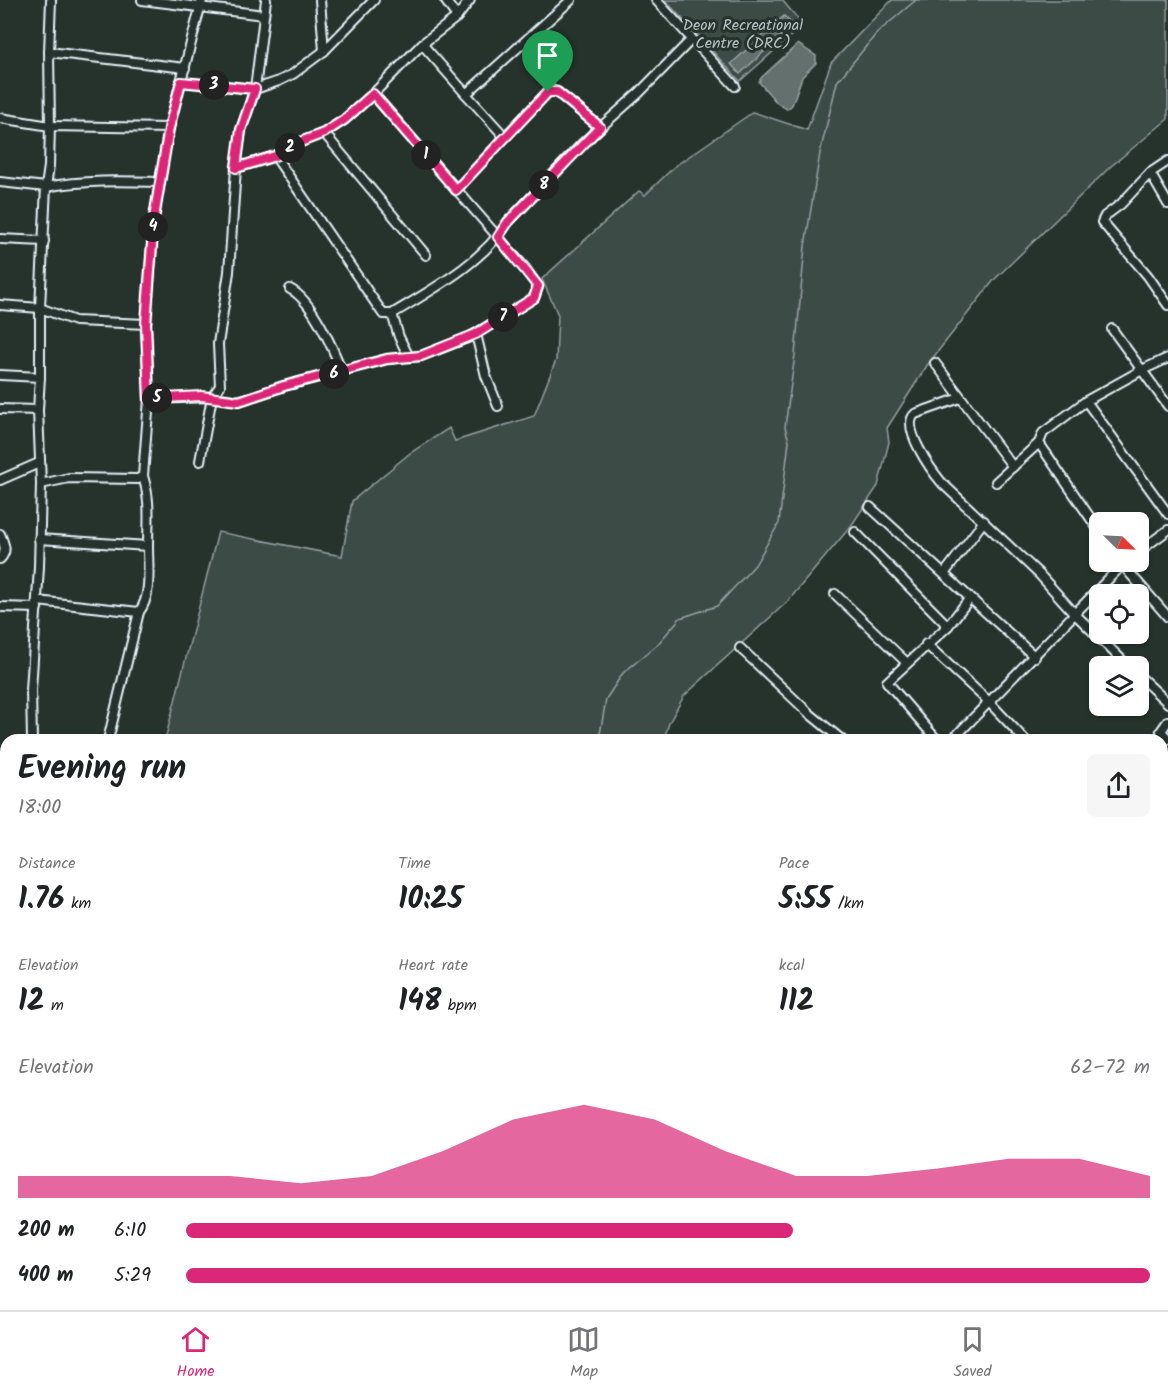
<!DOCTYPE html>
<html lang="en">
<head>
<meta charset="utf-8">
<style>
  :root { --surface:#fff; --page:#f6f6f6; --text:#202124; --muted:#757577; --line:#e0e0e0; --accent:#db2777 }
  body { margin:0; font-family:Kalam,sans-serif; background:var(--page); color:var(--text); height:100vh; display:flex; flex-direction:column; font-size:22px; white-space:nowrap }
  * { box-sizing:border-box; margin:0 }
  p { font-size:20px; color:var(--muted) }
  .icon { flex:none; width:33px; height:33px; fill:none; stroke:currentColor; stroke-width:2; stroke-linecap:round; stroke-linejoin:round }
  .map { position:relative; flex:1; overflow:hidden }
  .sheet { position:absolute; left:0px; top:734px; width:1168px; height:578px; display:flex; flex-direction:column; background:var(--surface); border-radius:18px 18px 0 0; box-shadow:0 2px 4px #0004 }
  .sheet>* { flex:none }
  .needle { width:39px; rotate:114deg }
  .buttons { position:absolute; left:1089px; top:512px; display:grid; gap:12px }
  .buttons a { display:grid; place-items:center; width:60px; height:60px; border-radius:9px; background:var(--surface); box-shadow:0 2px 4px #0004; font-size:30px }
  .pin { position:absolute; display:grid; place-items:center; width:51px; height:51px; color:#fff; margin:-62px -26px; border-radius:50% 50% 50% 0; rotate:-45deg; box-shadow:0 0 6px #0007 }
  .pin .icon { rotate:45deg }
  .km { position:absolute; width:30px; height:30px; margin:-15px; border-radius:50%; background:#222; color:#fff; font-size:16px; line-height:30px; text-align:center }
  .round { display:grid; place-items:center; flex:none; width:63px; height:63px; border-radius:9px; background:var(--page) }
  .head { display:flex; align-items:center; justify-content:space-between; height:102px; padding:0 18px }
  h1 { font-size:33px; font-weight:600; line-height:45px }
  .figures { display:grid; grid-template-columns:repeat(3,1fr); gap:9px; height:102px; padding:6px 18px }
  .figures div { display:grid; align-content:center }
  .figures b { font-size:30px; font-weight:600 }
  .figures small { font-size:16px; font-weight:400 }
  .figures p { font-size:16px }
  .chart { height:168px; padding:12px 18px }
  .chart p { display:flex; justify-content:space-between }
  .chart svg { width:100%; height:108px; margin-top:6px; fill:var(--accent); opacity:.7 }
  ul { padding:0 18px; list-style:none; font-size:20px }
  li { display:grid; grid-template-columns:96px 72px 1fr; align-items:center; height:45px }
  li i { height:15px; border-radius:8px; background:var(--accent) }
  .dock { display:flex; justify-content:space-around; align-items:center; height:84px; border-top:2px solid var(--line); background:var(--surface); font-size:16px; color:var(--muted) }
  .dock a { display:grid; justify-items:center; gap:3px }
  .dock .current { color:var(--accent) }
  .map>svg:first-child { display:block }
  .green { fill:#3e4b47; stroke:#939ea0; stroke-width:1.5 }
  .water { fill:#636f6d; stroke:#98a3a5; stroke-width:1.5 }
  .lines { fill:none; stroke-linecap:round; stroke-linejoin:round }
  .stream { stroke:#98a3a5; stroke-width:1.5 }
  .minor-casing { stroke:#e8f1f8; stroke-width:12 }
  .minor { stroke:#26332d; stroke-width:8 }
  .route-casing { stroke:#fff; stroke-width:12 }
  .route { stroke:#db2777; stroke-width:8 }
  .labels { text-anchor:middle; stroke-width:6; stroke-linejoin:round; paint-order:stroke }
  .park-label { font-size:16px; fill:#b5bfc3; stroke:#26332d }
</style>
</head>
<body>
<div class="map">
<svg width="1168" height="1310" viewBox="0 0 1168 1310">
  <rect width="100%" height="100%" fill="#26332d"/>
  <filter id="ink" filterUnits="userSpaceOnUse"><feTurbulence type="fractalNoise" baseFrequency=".0167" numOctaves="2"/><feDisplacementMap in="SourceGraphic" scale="12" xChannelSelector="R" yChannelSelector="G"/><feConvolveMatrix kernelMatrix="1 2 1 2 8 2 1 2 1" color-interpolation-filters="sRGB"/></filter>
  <g filter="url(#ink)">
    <g class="green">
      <polygon points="665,0 782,0 803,25 740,81"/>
      <polygon points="892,0 1168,0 1168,119 1110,167 994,280 928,364 887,428 889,442 878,486 851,526 788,601 684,696 669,723 664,739 165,740 218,532 342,556 352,501 410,453 449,428 455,441 534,416 556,360 558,315 542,279 639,191 645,195 675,166 753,112 807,130 831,63"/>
      <polygon points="6,971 6,1305 641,1305 647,1310 0,1310 0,976"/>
      <polygon points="1168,1263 1168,1310 1099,1310 1105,1309 1111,1305 1162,1305 1163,1267"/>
    </g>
    <g class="water">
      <polygon points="784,16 793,25 740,74 731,64"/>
      <polygon points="798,44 816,56 816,63 802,77 792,105 787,109 777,103 759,82 761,78"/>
    </g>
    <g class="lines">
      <g class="stream">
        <polyline points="599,740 606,699 623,673 657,645 680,618 717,606 755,565 779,523 789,441 785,427 795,355 805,246 820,153 837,82 877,33 916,0"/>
        <polyline points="0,1043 6,1040"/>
      </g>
      <defs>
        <g id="minor">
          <polyline points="142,0 264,15"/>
          <polyline points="320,0 324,51"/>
          <polyline points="445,0 457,17"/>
          <polyline points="656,0 735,86"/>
          <polyline points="422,44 466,94"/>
          <polyline points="49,52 185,68"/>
          <polyline points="181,82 255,89 279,81 293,74 324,51 374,0"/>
          <polyline points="0,118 50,126 49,52 51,0"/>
          <polyline points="324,133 426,255"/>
          <polyline points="505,137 548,92 552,90 557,92 600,127"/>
          <path d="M 275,156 L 379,308 L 383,314 L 392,314 C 433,289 482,263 508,222 L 583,143 L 639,93 L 692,39"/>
          <polyline points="1168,161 1150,173 1168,204"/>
          <polyline points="236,168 275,156 303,141 324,133 344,120 373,94 422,44 457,17 470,0"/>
          <polyline points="1150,173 1121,204 1105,216 1102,222 1148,276 1168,305"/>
          <polyline points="0,182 46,187 40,308 40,377"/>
          <path d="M 160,182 C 121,181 83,180 46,187 L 49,166 L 50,126 L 169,128"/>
          <polyline points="456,190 505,137 466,94 571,0"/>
          <polyline points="0,239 44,241"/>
          <path d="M 290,289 C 312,300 333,348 342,372"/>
          <polyline points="0,305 40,308 75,321 146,324"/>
          <polyline points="392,314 399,337 409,357"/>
          <polyline points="1112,329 1168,406"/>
          <polyline points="476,334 486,376 498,406"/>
          <polyline points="935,363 1013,467"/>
          <polyline points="0,375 40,377 38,410 41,484 39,567 31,690 32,740"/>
          <path d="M 960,398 L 915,414 C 900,427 932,471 942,483 L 1039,574 L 1074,613 L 1128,666"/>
          <polyline points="149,399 212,397 220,386 218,344 229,272 236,168 241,130 255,89 266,0"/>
          <polyline points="1086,401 1168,514"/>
          <polyline points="0,409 38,410"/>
          <polyline points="200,461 212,397 239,401 284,386 387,359 421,356 470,337 534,298 538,287 525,268 373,94"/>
          <polyline points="0,480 39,463"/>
          <polyline points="996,482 1039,443"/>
          <polyline points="41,484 69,478 138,479 143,476 149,399 146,324 154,218 169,128 202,0"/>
          <polyline points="870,507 1035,657"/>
          <polyline points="855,532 948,626"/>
          <polyline points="1100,532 1039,443 1043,433 1086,401 1142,370 1168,358"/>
          <path d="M 0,534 C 4,544 8,551 0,559"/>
          <polyline points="39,539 148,546"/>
          <polyline points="1138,552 1168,530"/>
          <polyline points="1120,562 1168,617"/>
          <polyline points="944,574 984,521"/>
          <polyline points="835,594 907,663"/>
          <path d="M 37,601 L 139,612 C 152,596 148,567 148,547 C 148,521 151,501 143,476"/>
          <polyline points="0,607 37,608"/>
          <polyline points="926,644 989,702 1025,740"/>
          <polyline points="740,648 810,714 842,740"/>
          <polyline points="1138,675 1168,703"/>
          <polyline points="1168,721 1161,731 1168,739"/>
          <polyline points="108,740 139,612"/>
          <polyline points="937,740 887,682 948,626 970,598"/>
          <polyline points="952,740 1126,561"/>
          <polyline points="0,802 6,804"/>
          <polyline points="1162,837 1168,844"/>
          <polyline points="0,867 6,869"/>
          <polyline points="1162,881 1168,878"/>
          <polyline points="1162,933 1168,940"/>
          <polyline points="1162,988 1168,985"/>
          <polyline points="1162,1004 1168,1012"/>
          <polyline points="1168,1127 1164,1130 1168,1143"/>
          <polyline points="1162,1231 1168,1228"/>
          <polyline points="894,1305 895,1310"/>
          <polyline points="947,1305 948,1310"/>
          <polyline points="693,1310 706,1305"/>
          <polyline points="972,1310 980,1305"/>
        </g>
      </defs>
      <use href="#minor" class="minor-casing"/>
      <use href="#minor" class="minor"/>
    </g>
  </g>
  <g class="lines" filter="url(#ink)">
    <defs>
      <polygon id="route" points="181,82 255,89 241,130 236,168 275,156 303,141 324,133 344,120 373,94 456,190 548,92 557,92 600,127 508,222 498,237 538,286 534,298 476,334 421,356 387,359 284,386 239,401 201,396 149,399 146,324 154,218 169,128"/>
    </defs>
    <use href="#route" class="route-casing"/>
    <use href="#route" class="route"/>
  </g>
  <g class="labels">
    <g class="park-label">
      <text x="743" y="30">Deon Recreational<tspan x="743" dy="18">Centre (DRC)</tspan></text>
    </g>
  </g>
</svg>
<div class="buttons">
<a><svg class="needle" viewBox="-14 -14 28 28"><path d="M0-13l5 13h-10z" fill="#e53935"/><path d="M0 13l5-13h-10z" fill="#757577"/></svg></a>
<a><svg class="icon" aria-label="locate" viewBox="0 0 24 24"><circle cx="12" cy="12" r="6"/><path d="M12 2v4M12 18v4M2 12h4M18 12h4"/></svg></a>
<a><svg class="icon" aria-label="layers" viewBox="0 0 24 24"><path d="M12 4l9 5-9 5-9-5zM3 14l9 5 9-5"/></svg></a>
</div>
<div class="pin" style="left:548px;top:92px;background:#1e9e55"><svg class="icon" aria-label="arrive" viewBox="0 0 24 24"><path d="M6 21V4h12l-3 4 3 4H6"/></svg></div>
<b class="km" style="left:426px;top:155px">1</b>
<b class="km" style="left:290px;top:148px">2</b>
<b class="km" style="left:214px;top:85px">3</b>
<b class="km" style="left:153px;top:227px">4</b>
<b class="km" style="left:157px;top:398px">5</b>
<b class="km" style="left:334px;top:374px">6</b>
<b class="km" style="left:503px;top:317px">7</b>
<b class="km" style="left:544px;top:185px">8</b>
<section class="sheet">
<div class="head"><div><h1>Evening run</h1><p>18:00</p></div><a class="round"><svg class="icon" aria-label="share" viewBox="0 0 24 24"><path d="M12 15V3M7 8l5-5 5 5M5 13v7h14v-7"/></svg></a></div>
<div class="figures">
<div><p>Distance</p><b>1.76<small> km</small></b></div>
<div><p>Time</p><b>10:25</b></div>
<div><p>Pace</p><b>5:55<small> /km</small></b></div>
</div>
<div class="figures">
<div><p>Elevation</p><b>12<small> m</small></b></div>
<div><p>Heart rate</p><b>148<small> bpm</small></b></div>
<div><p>kcal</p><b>112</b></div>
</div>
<div class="chart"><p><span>Elevation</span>62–72 m</p>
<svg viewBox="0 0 160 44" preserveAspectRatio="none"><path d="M0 44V35L10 35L20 35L30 35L40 38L50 35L60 25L70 12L80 6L90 12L100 25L110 35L120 35L130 32L140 28L150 28L160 35V44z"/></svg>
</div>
<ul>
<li><b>200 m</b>6:10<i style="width:63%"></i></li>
<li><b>400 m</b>5:29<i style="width:100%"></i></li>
</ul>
</section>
</div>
<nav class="dock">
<a class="current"><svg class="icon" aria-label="home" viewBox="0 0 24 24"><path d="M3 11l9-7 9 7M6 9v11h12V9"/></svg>Home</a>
<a><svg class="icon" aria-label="map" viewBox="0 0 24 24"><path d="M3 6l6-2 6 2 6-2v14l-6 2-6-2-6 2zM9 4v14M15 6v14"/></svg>Map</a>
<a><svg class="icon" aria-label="saved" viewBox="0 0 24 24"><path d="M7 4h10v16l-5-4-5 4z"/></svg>Saved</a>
</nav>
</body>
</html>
